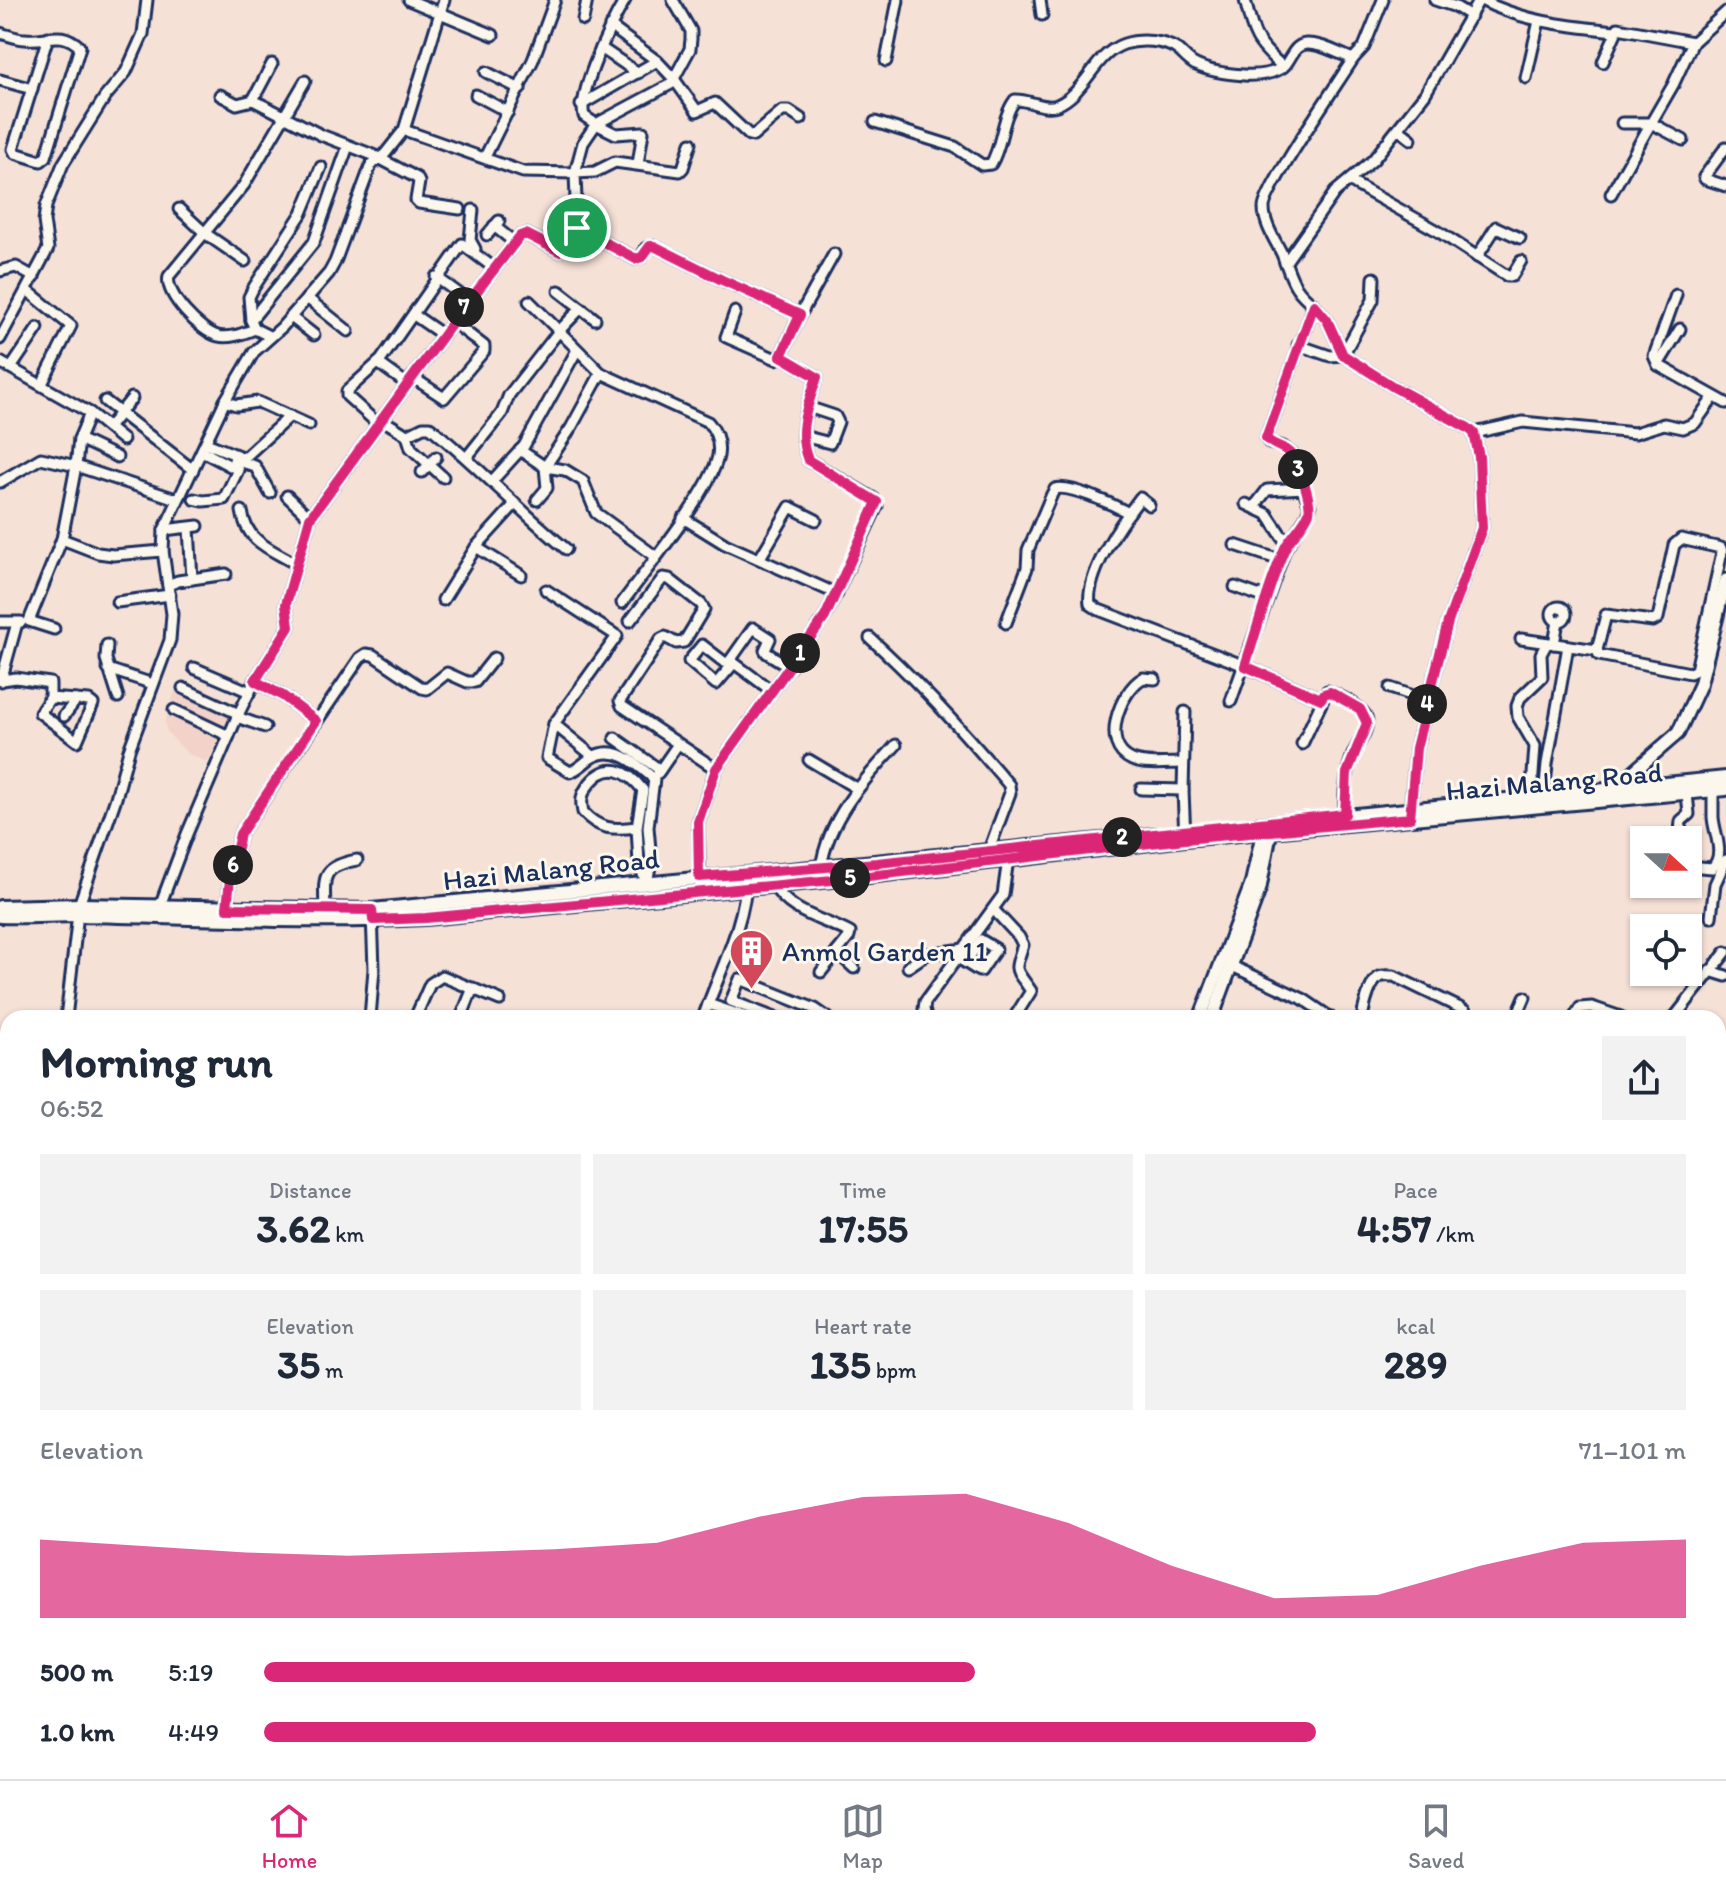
<!DOCTYPE html>
<html lang="en">
<head>
<meta charset="utf-8">
<style>
  :root { --surface:#fff; --page:#f2f2f3; --text:#1f2937; --muted:#747a83; --line:#e0e1e3; --accent:#db2777 }
  body { margin:0; font-family:Itim,sans-serif; background:var(--page); color:var(--text); height:100vh; display:flex; flex-direction:column; font-size:30px; white-space:nowrap }
  * { box-sizing:border-box; margin:0 }
  p { font-size:26px; color:var(--muted) }
  .icon { flex:none; width:44px; height:44px; fill:none; stroke:currentColor; stroke-width:2; stroke-linecap:round; stroke-linejoin:round }
  .map { position:relative; flex:1; overflow:hidden }
  .side { position:absolute; left:0px; top:1010px; width:1726px; height:770px; display:flex; flex-direction:column; background:var(--surface); border-radius:24px 24px 0 0; box-shadow:0 2px 6px #0004 }
  .side>* { flex:none }
  .needle { width:52px; rotate:111deg }
  .tools { position:absolute; left:1630px; top:826px; display:grid; gap:16px }
  .tools a { display:grid; place-items:center; width:72px; height:72px; border-radius:0px; background:var(--surface); box-shadow:0 2px 6px #0004; font-size:40px }
  .pin { position:absolute; display:grid; place-items:center; width:68px; height:68px; color:#fff; margin:-34px; border:4px solid #fff; border-radius:50%; box-shadow:0 2px 8px #0007 }
  .km { position:absolute; width:40px; height:40px; margin:-20px; border-radius:50%; background:#222; color:#fff; font-size:22px; line-height:40px; text-align:center }
  .round { display:grid; place-items:center; flex:none; width:84px; height:84px; border-radius:0px; background:var(--page) }
  .summary { display:flex; align-items:center; justify-content:space-between; height:136px; padding:0 40px }
  h1 { font-size:44px; font-weight:700; line-height:60px }
  .figures { display:grid; grid-template-columns:repeat(3,1fr); gap:12px; height:136px; padding:8px 40px }
  .figures div { display:grid; align-content:center; border-radius:0px; background:var(--page); text-align:center }
  .figures b { font-size:40px; font-weight:700 }
  .figures small { font-size:22px; font-weight:400 }
  .figures p { font-size:22px }
  .chart { height:224px; padding:16px 40px }
  .chart p { display:flex; justify-content:space-between }
  .chart svg { width:100%; height:144px; margin-top:8px; fill:var(--accent); opacity:.7 }
  ul { padding:0 40px; list-style:none; font-size:26px }
  li { display:grid; grid-template-columns:128px 96px 1fr; align-items:center; height:60px }
  li i { height:20px; border-radius:10px; background:var(--accent) }
  .dock { display:flex; justify-content:space-around; align-items:center; height:112px; border-top:2px solid var(--line); background:var(--surface); font-size:22px; color:var(--muted) }
  .dock a { display:grid; justify-items:center; gap:4px }
  .dock .selected { color:var(--accent) }
  .map>svg:first-child { display:block }
  .built { fill:#f2d2c9 }
  .lines { fill:none; stroke-linecap:round; stroke-linejoin:round }
  .minor-casing { stroke:#1b2f5e; stroke-width:15 }
  .tertiary-casing { stroke:#1b2f5e; stroke-width:17 }
  .secondary-casing { stroke:#1b2f5e; stroke-width:18 }
  .minor { stroke:#fbf7ec; stroke-width:9 }
  .tertiary { stroke:#fbf7ec; stroke-width:11 }
  .secondary { stroke:#fbf7ec; stroke-width:12 }
  .route-casing { stroke:#fff; stroke-width:16 }
  .route { stroke:#db2777; stroke-width:10 }
  .labels { text-anchor:middle; stroke-width:6; stroke-linejoin:round; paint-order:stroke }
  .street-label { font-size:28px; fill:#1b2f5e; stroke:#fbf7ec }
  .poi-label { font-size:28px; fill:#1b2f5e; stroke:#fbf7ec; text-anchor:start }
</style>
</head>
<body>
<div class="map">
<svg width="1726" height="1779" viewBox="0 0 1726 1779">
  <rect width="100%" height="100%" fill="#f6e1d7"/>
  <filter id="ink" filterUnits="userSpaceOnUse"><feTurbulence type="fractalNoise" baseFrequency=".0125" numOctaves="2"/><feDisplacementMap in="SourceGraphic" scale="16" xChannelSelector="R" yChannelSelector="G"/><feConvolveMatrix kernelMatrix="1 2 1 2 8 2 1 2 1" color-interpolation-filters="sRGB"/></filter>
  <g filter="url(#ink)">
    <polygon class="built" points="175,691 232,716 207,762 188,754 167,732 165,722"/>
    <g class="lines">
      <defs>
        <g id="minor">
          <polyline points="409,0 493,35"/>
          <polyline points="1040,0 1042,15"/>
          <path d="M 1245,0 C 1254,37 1255,42 1283,67"/>
          <polyline points="1435,0 1456,7 1471,16"/>
          <path d="M 1481,0 C 1524,22 1568,26 1615,31"/>
          <polyline points="583,20 587,0"/>
          <polyline points="610,26 657,61 674,79 697,111 715,103 749,135 753,136 782,111 789,111 801,119"/>
          <path d="M 0,33 C 8,35 17,39 25,39 C 48,42 59,28 80,47 L 46,157 L 41,161 L 15,153 L 13,149 L 48,37"/>
          <polyline points="601,48 638,73"/>
          <polyline points="886,61 898,0"/>
          <polyline points="1603,62 1618,28 1693,42"/>
          <polyline points="486,72 520,89"/>
          <polyline points="1526,78 1539,21"/>
          <polyline points="0,80 32,89"/>
          <polyline points="220,95 237,104 253,100 321,135 373,155 417,178 419,182 416,200 419,203 460,209"/>
          <polyline points="476,95 508,112"/>
          <polyline points="253,100 272,64"/>
          <polyline points="581,105 657,61"/>
          <path d="M 875,122 L 955,147 L 982,165 L 991,164 C 1003,144 1001,119 1015,100 C 1028,99 1044,110 1057,105 C 1086,93 1094,54 1124,44 C 1140,39 1164,40 1178,50 C 1184,55 1189,62 1196,65 C 1211,72 1228,74 1244,75 C 1257,76 1276,74 1285,65 C 1292,57 1294,45 1306,44 C 1321,43 1339,54 1353,59 L 1364,47 L 1383,0"/>
          <polyline points="1622,123 1651,123 1673,85 1693,42 1726,12"/>
          <polyline points="1398,129 1411,139"/>
          <path d="M 404,130 L 523,172 L 575,173 L 583,143 L 596,124 L 584,116 C 577,93 612,22 625,0"/>
          <polyline points="1726,147 1704,177 1705,179 1726,186"/>
          <polyline points="485,157 533,60 555,0"/>
          <polyline points="638,164 643,132 616,134 596,124 671,84 690,49 691,39 691,31 673,0"/>
          <polyline points="1349,181 1436,230 1507,276 1512,276 1521,261"/>
          <polyline points="1611,194 1651,123 1683,140"/>
          <polyline points="179,209 206,234 245,261"/>
          <polyline points="473,210 470,240 475,249"/>
          <polyline points="494,226 514,242"/>
          <polyline points="577,228 636,259 642,257 646,248 654,246 722,280 800,315 834,254"/>
          <polyline points="487,235 499,221"/>
          <polyline points="1477,257 1496,227 1520,238"/>
          <polyline points="1285,263 1335,192 1373,160 1425,94 1479,0"/>
          <polyline points="0,271 16,267 34,277"/>
          <polyline points="436,277 469,301"/>
          <polyline points="27,290 71,326 42,384"/>
          <polyline points="559,291 595,319"/>
          <polyline points="307,298 348,331"/>
          <polyline points="529,301 559,331 581,308"/>
          <polyline points="1314,305 1327,320 1343,355 1392,386 1468,428 1474,433 1479,457 1482,528 1448,622 1416,748 1410,815"/>
          <polyline points="735,312 726,337 776,359 781,356 800,315"/>
          <polyline points="414,315 443,335"/>
          <polyline points="291,317 314,335"/>
          <polyline points="251,320 249,297 254,287 302,213 321,167"/>
          <polyline points="255,329 251,320 314,242 348,146"/>
          <polyline points="1680,329 1658,365 1726,403"/>
          <path d="M 269,336 L 255,329 C 244,333 230,339 218,336 C 201,332 164,294 169,276 L 244,185 L 305,81"/>
          <polyline points="0,339 48,249 44,221 46,206 63,164 105,97 126,72 143,34 147,0"/>
          <polyline points="1298,345 1330,356 1343,355 1373,300 1374,278"/>
          <polyline points="0,362 90,413 79,439 76,466 176,499"/>
          <polyline points="378,363 407,384"/>
          <polyline points="1658,365 1654,356 1676,295"/>
          <polyline points="11,368 38,328"/>
          <polyline points="412,377 444,398 484,351 484,346 453,322"/>
          <polyline points="105,401 193,470"/>
          <polyline points="225,401 236,405 258,402 309,425"/>
          <polyline points="90,413 123,440"/>
          <path d="M 381,419 L 407,435 L 423,427 L 430,427 C 478,466 519,510 566,549"/>
          <polyline points="111,424 132,398"/>
          <polyline points="378,424 347,396 347,391 381,360 462,244 494,268"/>
          <polyline points="1474,433 1523,422 1635,433 1664,424 1683,428 1695,423 1713,398"/>
          <polyline points="407,435 411,448 443,477"/>
          <polyline points="803,436 830,443 838,422 835,416 808,407"/>
          <polyline points="79,439 117,457"/>
          <polyline points="206,443 244,458 290,416"/>
          <polyline points="520,450 545,467 565,470 583,481 596,513 655,556"/>
          <polyline points="467,457 502,413 509,395 559,331 601,373"/>
          <polyline points="234,460 255,466 270,493"/>
          <polyline points="422,472 436,457"/>
          <polyline points="493,480 524,446 577,350"/>
          <polyline points="0,482 41,458 76,466 62,539 98,553 113,555 163,551"/>
          <polyline points="287,496 310,518"/>
          <polyline points="194,499 203,501 224,499 238,470 202,451"/>
          <path d="M 537,500 L 547,488 L 545,467 L 571,428 L 601,373 L 708,422 C 717,432 720,443 718,456 C 711,491 645,571 622,603"/>
          <polyline points="1246,504 1267,514 1287,544"/>
          <polyline points="1254,507 1267,490 1305,488"/>
          <path d="M 242,511 C 246,542 271,549 296,564"/>
          <polyline points="1129,513 1140,498 1149,505"/>
          <polyline points="683,518 725,544 837,594"/>
          <polyline points="189,528 192,579"/>
          <polyline points="164,530 198,526"/>
          <polygon points="1681,539 1721,548 1722,552 1696,670 1690,673 1599,655 1597,650 1606,615 1653,621 1658,618 1674,545"/>
          <polyline points="1235,545 1280,560"/>
          <polyline points="476,547 521,575"/>
          <polyline points="760,558 790,507 816,520"/>
          <polyline points="168,585 178,581 226,574"/>
          <polyline points="1235,587 1266,598"/>
          <path d="M 546,590 L 617,636 L 554,724 L 547,758 L 570,772 C 579,769 583,763 591,758 C 615,743 637,764 654,779 L 648,827 L 651,861 L 647,884"/>
          <polyline points="443,600 476,547 515,504"/>
          <polyline points="117,602 170,595"/>
          <circle cx="1559" cy="614" r="7"/>
          <polyline points="630,621 663,578 669,579 701,604 704,609 684,642 676,643 665,637 661,639 620,701 622,706 716,769"/>
          <polyline points="0,622 21,622"/>
          <path d="M 1006,623 L 1027,568 L 1028,550 L 1052,494 L 1055,489 C 1069,484 1114,505 1129,513 C 1114,533 1086,578 1090,604 L 1099,610 L 1245,666 L 1321,699"/>
          <polyline points="54,629 29,621 62,539"/>
          <path d="M 870,638 C 920,683 965,733 1009,785 L 1010,793 L 989,850 L 990,855"/>
          <polyline points="1521,639 1597,650"/>
          <polyline points="1554,644 1558,621"/>
          <polyline points="107,645 106,659 118,697"/>
          <polyline points="729,662 753,628 770,639 765,650 767,653 790,667"/>
          <polyline points="734,663 716,684 689,661 702,645 724,662 734,663 772,691"/>
          <polyline points="194,668 250,692"/>
          <polyline points="108,669 153,684"/>
          <path d="M 1155,679 L 1143,678 C 1120,691 1099,746 1132,760 C 1146,766 1168,763 1183,763"/>
          <polyline points="2,680 16,678 50,683 50,698 40,713 77,741 93,704 89,701 50,698"/>
          <polyline points="1,681 17,623"/>
          <polyline points="255,681 283,696 316,721"/>
          <polyline points="183,688 239,714"/>
          <polyline points="1390,688 1428,701"/>
          <path d="M 1231,701 L 1285,549 L 1306,517 L 1310,507 L 1292,454 L 1283,447 L 1270,443 L 1266,438 L 1314,305 C 1292,288 1292,278 1282,254 C 1275,240 1264,224 1264,208 C 1264,190 1338,83 1353,59"/>
          <polyline points="174,710 229,736"/>
          <polyline points="64,716 76,700"/>
          <polyline points="237,717 265,727"/>
          <polyline points="554,724 593,756"/>
          <polyline points="615,738 660,770"/>
          <path d="M 1302,744 L 1327,691 C 1339,696 1366,707 1367,721 C 1367,733 1356,746 1352,757 C 1345,776 1344,794 1345,814"/>
          <polyline points="809,760 856,788"/>
          <polyline points="658,773 678,744"/>
          <polyline points="1141,789 1183,790"/>
          <polyline points="1687,793 1689,814 1681,821 1680,832 1687,836 1688,840"/>
          <polyline points="1544,797 1547,764 1568,646"/>
          <polyline points="1531,803 1535,746 1518,717 1517,706 1520,698 1542,677 1541,654 1547,643"/>
          <path d="M 637,827 C 614,830 599,830 583,812 C 580,799 582,793 590,783 C 608,761 627,770 643,790 L 637,827 L 639,864 L 646,882"/>
          <polyline points="1185,839 1183,790 1185,712"/>
          <path d="M 1688,866 L 1712,868 C 1726,854 1714,834 1713,817 C 1713,809 1713,799 1713,791"/>
          <path d="M 821,868 C 828,818 864,780 896,745"/>
          <path d="M 700,884 L 698,822 L 716,769 L 825,617 L 877,506 L 874,499 L 808,460 C 796,431 808,405 817,377 L 781,356"/>
          <path d="M 774,885 C 787,912 826,920 850,933 L 849,937 L 821,972"/>
          <polyline points="227,908 230,879 240,834 360,658 366,654 373,655 422,688 427,689 447,673 467,682 475,682 494,658"/>
          <path d="M 325,909 C 324,876 321,867 357,860"/>
          <path d="M 993,909 L 1019,937 L 1023,945 C 1013,974 1015,967 1031,991 L 1014,1018"/>
          <polyline points="158,911 187,834 237,717 255,681 289,627 286,604 310,518 453,322 520,236 526,234 559,251 577,228 575,173 595,172 615,162 680,171 683,168 691,143"/>
          <polyline points="1711,917 1715,884 1726,860"/>
          <polyline points="837,952 854,968"/>
          <polyline points="958,958 979,971 981,971 996,949 981,940 966,962"/>
          <polyline points="1232,966 1303,999 1331,1018"/>
          <polyline points="908,967 927,954 964,949"/>
          <polyline points="1710,971 1726,976"/>
          <polyline points="708,1004 749,1018"/>
          <polyline points="66,1018 79,905 116,798 129,750 170,640 172,614 163,551 164,530 225,401 254,352 282,327 329,273 335,262 371,165 385,154 404,130 444,0"/>
          <polyline points="370,1018 374,969 372,914"/>
          <polyline points="415,1018 430,984 442,976 500,1000"/>
          <polyline points="461,1018 473,988"/>
          <path d="M 703,1018 C 720,970 745,925 747,874"/>
          <polyline points="775,1018 731,1001 740,979 815,1009 828,1018"/>
          <polyline points="926,1018 924,1009 925,1002 1003,895 1008,859"/>
          <path d="M 1362,1018 C 1364,1007 1369,984 1379,977 C 1383,975 1390,976 1394,976 L 1458,1007 L 1465,1011 L 1466,1018"/>
          <polyline points="1516,1018 1525,997"/>
          <polyline points="1574,1018 1580,1008 1592,1007 1621,1017"/>
          <polyline points="1674,1018 1726,952"/>
          <polyline points="0,1092 8,1091"/>
          <polyline points="0,1121 8,1125"/>
          <polyline points="1718,1136 1726,1134"/>
          <polyline points="0,1160 8,1145"/>
          <polyline points="1718,1350 1726,1333"/>
          <polyline points="1718,1458 1726,1455"/>
          <polyline points="0,1538 8,1533"/>
          <polyline points="0,1726 8,1720"/>
          <polyline points="122,1772 132,1779"/>
          <polyline points="346,1772 356,1779"/>
          <polyline points="817,1772 817,1779"/>
          <polyline points="48,1779 57,1772"/>
          <polyline points="423,1779 426,1772"/>
          <polyline points="1257,1779 1257,1772"/>
        </g>
        <g id="tertiary">
          <polyline points="1610,792 1678,733 1700,685 1726,580"/>
          <polyline points="1200,1018 1251,885 1264,826"/>
          <polyline points="1212,1018 1260,888 1272,824"/>
          <polyline points="910,1779 913,1772"/>
          <polyline points="925,1779 927,1772"/>
        </g>
        <g id="secondary">
          <polyline points="1256,825 1726,778"/>
          <polyline points="0,907 79,905 372,910 1154,835"/>
          <path d="M 0,916 C 26,917 53,915 79,915 C 195,917 310,924 426,918 L 843,879 L 1185,839 L 1726,789"/>
        </g>
      </defs>
      <use href="#minor" class="minor-casing"/>
      <use href="#tertiary" class="tertiary-casing"/>
      <use href="#secondary" class="secondary-casing"/>
      <use href="#minor" class="minor"/>
      <use href="#tertiary" class="tertiary"/>
      <use href="#secondary" class="secondary"/>
    </g>
  </g>
  <g class="lines" filter="url(#ink)">
    <defs>
      <path id="route" d="M 577,228 L 636,259 L 642,257 L 650,246 L 654,246 L 722,280 L 800,315 L 781,356 L 817,377 C 808,405 796,431 808,460 L 877,502 L 825,617 L 716,769 L 698,822 L 699,877 L 877,863 L 1345,814 L 1347,773 L 1367,723 L 1360,709 L 1330,692 L 1324,694 L 1321,699 L 1245,666 C 1258,627 1268,586 1285,548 C 1291,536 1304,526 1309,512 C 1312,503 1300,469 1295,459 C 1289,446 1274,448 1266,438 L 1314,305 L 1327,320 L 1343,355 L 1392,386 L 1468,428 L 1474,433 L 1479,457 L 1482,528 L 1448,622 L 1416,748 L 1410,818 L 1185,839 L 843,879 L 426,918 L 373,920 L 372,910 L 227,908 L 230,879 L 240,834 L 316,721 L 283,696 L 255,681 L 289,627 L 286,604 L 310,518 L 453,322 L 520,236 L 526,234 L 559,251 Z"/>
    </defs>
    <use href="#route" class="route-casing"/>
    <use href="#route" class="route"/>
  </g>
  <defs>
    <symbol id="building-pin" viewBox="-11 -11 22 30"><path d="M0 17L-7.5 6A9.5 9.5 0 1 1 7.5 6Z" fill="#d1495b" stroke="#fbf7ec"/><path d="M-4-6H4V6H1V3H-1V6H-4ZM-2.5-4.3h1.7v1.8h-1.7ZM.8-4.3h1.7v1.8H.8ZM-2.5-1h1.7V.8h-1.7ZM.8-1h1.7V.8H.8Z" fill="#fff"/></symbol>
  </defs>
  <g fill-rule="evenodd">
    <use href="#building-pin" x="726" y="926" width="51" height="69"/>
  </g>
  <g class="labels">
    <g class="street-label">
      <text transform="translate(1554 781) rotate(-5)" y="10">Hazi Malang Road</text>
      <text transform="translate(551 869) rotate(-6)" y="10">Hazi Malang Road</text>
    </g>
    <g class="poi-label">
      <text x="782" y="961">Anmol Garden 11</text>
    </g>
  </g>
</svg>
<div class="tools">
<a><svg class="needle" viewBox="-14 -14 28 28"><path d="M0-13l5 13h-10z" fill="#e53935"/><path d="M0 13l5-13h-10z" fill="#747a83"/></svg></a>
<a><svg class="icon" aria-label="locate" viewBox="0 0 24 24"><circle cx="12" cy="12" r="6"/><path d="M12 2v4M12 18v4M2 12h4M18 12h4"/></svg></a>
</div>
<div class="pin" style="left:577px;top:228px;background:#1e9e55"><svg class="icon" aria-label="arrive" viewBox="0 0 24 24"><path d="M6 21V4h12l-3 4 3 4H6"/></svg></div>
<b class="km" style="left:800px;top:653px">1</b>
<b class="km" style="left:1122px;top:837px">2</b>
<b class="km" style="left:1298px;top:469px">3</b>
<b class="km" style="left:1427px;top:704px">4</b>
<b class="km" style="left:850px;top:878px">5</b>
<b class="km" style="left:233px;top:865px">6</b>
<b class="km" style="left:464px;top:307px">7</b>
<section class="side">
<div class="summary"><div><h1>Morning run</h1><p>06:52</p></div><a class="round"><svg class="icon" aria-label="share" viewBox="0 0 24 24"><path d="M12 15V3M7 8l5-5 5 5M5 13v7h14v-7"/></svg></a></div>
<div class="figures">
<div><p>Distance</p><b>3.62<small> km</small></b></div>
<div><p>Time</p><b>17:55</b></div>
<div><p>Pace</p><b>4:57<small> /km</small></b></div>
</div>
<div class="figures">
<div><p>Elevation</p><b>35<small> m</small></b></div>
<div><p>Heart rate</p><b>135<small> bpm</small></b></div>
<div><p>kcal</p><b>289</b></div>
</div>
<div class="chart"><p><span>Elevation</span>71–101 m</p>
<svg viewBox="0 0 160 44" preserveAspectRatio="none"><path d="M0 44V20L10 22L20 24L30 25L40 24L50 23L60 21L70 13L80 7L90 6L100 15L110 28L120 38L130 37L140 28L150 21L160 20V44z"/></svg>
</div>
<ul>
<li><b>500 m</b>5:19<i style="width:50%"></i></li>
<li><b>1.0 km</b>4:49<i style="width:74%"></i></li>
</ul>
</section>
</div>
<nav class="dock">
<a class="selected"><svg class="icon" aria-label="home" viewBox="0 0 24 24"><path d="M3 11l9-7 9 7M6 9v11h12V9"/></svg>Home</a>
<a><svg class="icon" aria-label="map" viewBox="0 0 24 24"><path d="M3 6l6-2 6 2 6-2v14l-6 2-6-2-6 2zM9 4v14M15 6v14"/></svg>Map</a>
<a><svg class="icon" aria-label="saved" viewBox="0 0 24 24"><path d="M7 4h10v16l-5-4-5 4z"/></svg>Saved</a>
</nav>
</body>
</html>
